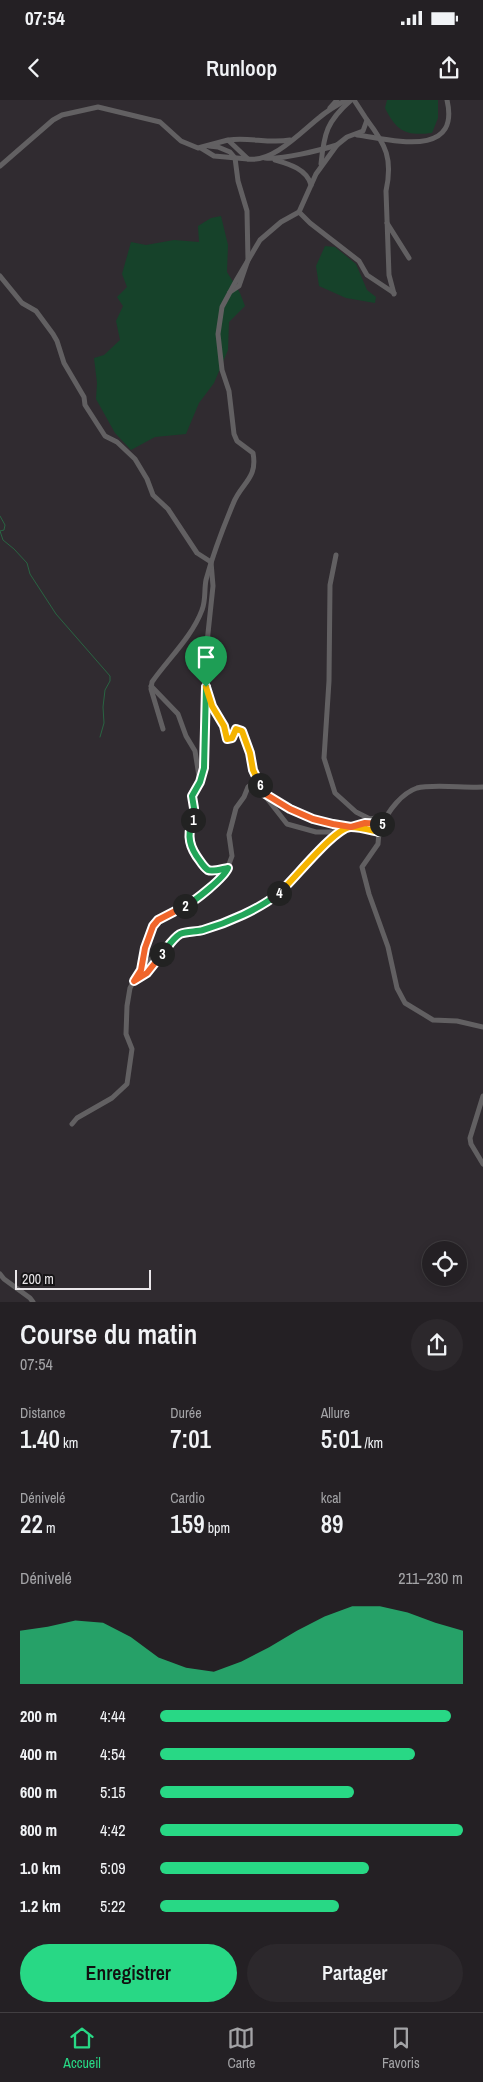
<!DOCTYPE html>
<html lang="fr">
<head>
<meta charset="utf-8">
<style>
  :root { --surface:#242024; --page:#2c282c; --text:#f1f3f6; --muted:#a3a3a6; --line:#413e41; --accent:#28d885 }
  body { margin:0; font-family:"Archivo Narrow",sans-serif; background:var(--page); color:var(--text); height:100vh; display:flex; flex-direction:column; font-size:19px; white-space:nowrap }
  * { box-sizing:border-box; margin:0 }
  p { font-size:16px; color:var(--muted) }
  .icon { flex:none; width:28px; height:28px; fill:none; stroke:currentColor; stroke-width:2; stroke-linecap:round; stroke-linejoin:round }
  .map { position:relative; height:1202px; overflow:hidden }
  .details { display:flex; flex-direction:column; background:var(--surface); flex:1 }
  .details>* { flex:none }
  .buttons { position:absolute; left:422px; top:1141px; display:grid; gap:10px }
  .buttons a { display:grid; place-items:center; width:45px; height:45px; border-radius:50%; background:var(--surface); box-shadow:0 2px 8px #0003,0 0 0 1px var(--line); font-size:25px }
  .scale { position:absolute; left:15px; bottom:12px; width:136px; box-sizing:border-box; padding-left:5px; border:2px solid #e9e6e9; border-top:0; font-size:14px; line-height:18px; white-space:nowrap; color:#e9e6e9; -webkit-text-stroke:4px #161416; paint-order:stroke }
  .pin { position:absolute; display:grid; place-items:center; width:42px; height:42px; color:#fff; margin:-51px -21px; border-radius:50% 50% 50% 0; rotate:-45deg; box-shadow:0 0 5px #0007 }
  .pin .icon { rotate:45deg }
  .km { position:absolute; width:25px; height:25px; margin:-12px; border-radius:50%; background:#222; color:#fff; font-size:14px; line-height:25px; text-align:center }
  .round { display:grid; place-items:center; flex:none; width:52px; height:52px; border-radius:26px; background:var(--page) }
  .overview { display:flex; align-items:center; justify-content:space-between; height:85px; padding:0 20px }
  h1 { font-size:28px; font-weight:600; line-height:38px }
  .figures { display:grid; grid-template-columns:repeat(3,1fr); gap:8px; height:85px; padding:5px 20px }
  .figures div { display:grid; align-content:center }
  .figures b { font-size:25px; font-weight:600 }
  .figures small { font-size:14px; font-weight:400 }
  .figures p { font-size:14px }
  .chart { height:140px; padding:10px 20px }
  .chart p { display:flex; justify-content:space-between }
  .chart svg { width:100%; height:90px; margin-top:5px; fill:var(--accent); opacity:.7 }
  .button { display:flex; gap:10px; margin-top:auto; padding:10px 20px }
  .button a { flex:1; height:58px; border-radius:30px; background:var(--accent); color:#111; font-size:20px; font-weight:600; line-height:58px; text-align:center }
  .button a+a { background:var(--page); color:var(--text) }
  ul { padding:0 20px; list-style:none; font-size:16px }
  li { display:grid; grid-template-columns:80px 60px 1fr; align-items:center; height:38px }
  li i { height:12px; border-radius:6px; background:var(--accent) }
  .status { display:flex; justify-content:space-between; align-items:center; height:35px; padding:0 25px; background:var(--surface); direction:ltr }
  .status svg { height:14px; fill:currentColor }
  header { display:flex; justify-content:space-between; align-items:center; height:65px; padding:0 20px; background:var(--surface); font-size:22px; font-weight:600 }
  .tabs { display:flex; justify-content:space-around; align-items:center; height:70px; border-top:1px solid var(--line); background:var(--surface); font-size:14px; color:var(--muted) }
  .tabs a { display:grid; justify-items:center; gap:2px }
  .tabs .on { color:var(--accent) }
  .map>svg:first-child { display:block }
  .green { fill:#16422a }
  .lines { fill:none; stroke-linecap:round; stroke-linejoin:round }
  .stream { stroke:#296442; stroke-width:1 }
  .street { stroke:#626062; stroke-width:5 }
  .split-1-casing { stroke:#fff; stroke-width:10 }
  .split-2-casing { stroke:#fff; stroke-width:10 }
  .split-3-casing { stroke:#fff; stroke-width:10 }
  .split-4-casing { stroke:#fff; stroke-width:10 }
  .split-5-casing { stroke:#fff; stroke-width:10 }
  .split-6-casing { stroke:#fff; stroke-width:10 }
  .split-7-casing { stroke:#fff; stroke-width:10 }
  .split-1 { stroke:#22a559; stroke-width:6 }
  .split-2 { stroke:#22a559; stroke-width:6 }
  .split-3 { stroke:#f0652b; stroke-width:6 }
  .split-4 { stroke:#22a559; stroke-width:6 }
  .split-5 { stroke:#f5b400; stroke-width:6 }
  .split-6 { stroke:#f0652b; stroke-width:6 }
  .split-7 { stroke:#f5b400; stroke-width:6 }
</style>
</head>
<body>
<div class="status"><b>07:54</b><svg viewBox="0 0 49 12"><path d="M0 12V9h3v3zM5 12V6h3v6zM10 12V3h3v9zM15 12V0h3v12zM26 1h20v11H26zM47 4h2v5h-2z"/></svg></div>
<header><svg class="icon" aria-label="back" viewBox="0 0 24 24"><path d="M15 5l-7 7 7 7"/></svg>Runloop<svg class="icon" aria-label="share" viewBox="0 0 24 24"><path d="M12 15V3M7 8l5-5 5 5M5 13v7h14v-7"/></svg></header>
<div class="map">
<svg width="483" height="1202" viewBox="0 0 483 1202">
  <rect width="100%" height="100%" fill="#302b30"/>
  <g class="green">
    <path d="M 387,0 L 438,0 L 438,18 L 432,33 C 406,36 397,32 385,8 Z"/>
    <polygon points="221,116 228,145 227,172 240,193 245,206 229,222 228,250 214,283 199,303 186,334 155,337 131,350 115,333 96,299 97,283 94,258 104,255 120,240 116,221 123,206 117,197 127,187 122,174 131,142 146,145 174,140 199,142 198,126 211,118"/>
    <polygon points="325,146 335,147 356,164 367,190 376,197 375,203 346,198 319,186 316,166"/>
  </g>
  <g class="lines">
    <polyline class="stream" points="0,416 5,425 4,430 0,431 3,440 14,449 27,463 30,474 56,514 110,576 110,581 105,590 103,607 104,623 100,637"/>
    <g class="street">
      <polyline points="330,8 337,0"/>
      <path d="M 367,20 C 386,45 393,59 386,91 L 389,175 L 394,194"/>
      <path d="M 357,35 C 389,39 461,60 447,0"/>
      <path d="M 229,40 C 249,37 270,44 290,40"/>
      <polyline points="209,46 218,47 230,52 235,58 238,81 247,111 248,160 239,186 230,192"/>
      <polyline points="201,48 214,56 248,59"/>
      <path d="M 265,58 C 281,60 321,50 337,45"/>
      <path d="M 275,60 C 289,64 307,69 311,85"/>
      <path d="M 321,64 C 324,33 327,21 351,0"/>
      <path d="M 0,66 L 53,20 L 62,15 L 98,7 L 160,22 L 181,41 L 198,48 L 228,40 L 248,59 C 273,63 302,31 320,17 C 328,10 337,5 346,0"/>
      <polyline points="299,112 310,123 359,161 367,175 394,193"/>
      <polyline points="387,123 409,158"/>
      <path d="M 0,176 L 22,203 L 36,211 L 53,234 L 57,241 L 64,263 L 84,297 L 85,305 L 105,336 L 117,342 L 135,359 L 147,379 L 153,395 L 168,409 L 197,453 L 211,462 L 213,486 L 206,552 L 208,565 L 207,587 L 212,606 L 224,626 L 227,639 L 232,638 L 236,629 L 242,631 L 250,653 L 253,670 L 262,692 L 287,724 L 316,732 L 335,732 L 365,723 L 383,724 C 388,711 402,693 417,688 C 430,684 466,688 483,687"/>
      <polyline points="336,455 330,485 329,581 324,658 335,693 356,712 370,719 386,716"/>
      <polyline points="151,586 178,614 186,636 195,651 199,676 198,686 193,697 195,717 190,730 191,748 206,769 210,771 228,768"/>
      <path d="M 163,629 L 151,589 L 152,582 C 168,559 192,537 202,510 C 206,500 204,490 206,480 C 213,454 223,428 233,404 C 241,383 258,379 253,353 L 237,341 L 234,334 L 229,291 L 222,270 L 218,234 L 222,207 L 237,179 L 260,140 L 281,122 L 299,112 L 316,74 L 337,45 L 347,37 L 363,31 L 367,20 L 354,0"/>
      <polyline points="200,681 206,639 206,590"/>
      <path d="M 264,693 C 280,703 295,713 313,719 C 334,726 357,728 379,732"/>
      <polyline points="383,724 379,732 378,744 362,767 369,794 388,847 397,888 405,903 433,920 457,921 483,927"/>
      <polyline points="142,867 148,838 158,820 188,804 225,775 232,756 229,735 236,708 244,697 248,687 258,679"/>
      <polyline points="135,880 147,873 169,844"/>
      <polyline points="483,996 470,1038 471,1044 483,1064"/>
      <polyline points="72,1024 77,1018 112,998 127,984 132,949 126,934 127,906 130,888 138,874 162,847 181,834 202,830 231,821 269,801 293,780 338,731"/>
      <polyline points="0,1174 4,1179 30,1198 33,1202"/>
    </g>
  </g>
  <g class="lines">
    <defs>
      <polyline id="split-1" points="193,720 194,708 192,696 200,682 204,668 206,587"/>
      <path id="split-2" d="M 185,806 C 195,801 224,778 228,768 C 222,769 213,772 208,770 C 205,768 202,764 200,761 C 190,748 186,736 193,720"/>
      <polyline id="split-3" points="162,854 147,873 134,881 141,870 145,848 153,826 158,820 185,806"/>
      <path id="split-4" d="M 162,854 C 168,847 172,839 180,834 C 187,831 196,832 203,830 C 227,823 260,809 279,793"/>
      <path id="split-5" d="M 279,793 C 294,780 335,727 351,727 C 360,727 370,730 379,732 L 382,724"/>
      <polyline id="split-6" points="260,685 262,692 290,709 313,719 333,724 351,727 365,723 382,724"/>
      <polyline id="split-7" points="206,587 212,606 224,626 227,639 232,638 236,629 242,631 250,653 253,670 260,685"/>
    </defs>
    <use href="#split-1" class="split-1-casing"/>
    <use href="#split-2" class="split-2-casing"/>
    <use href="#split-3" class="split-3-casing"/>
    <use href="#split-4" class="split-4-casing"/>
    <use href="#split-5" class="split-5-casing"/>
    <use href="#split-6" class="split-6-casing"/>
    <use href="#split-7" class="split-7-casing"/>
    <use href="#split-1" class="split-1"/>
    <use href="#split-2" class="split-2"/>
    <use href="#split-3" class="split-3"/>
    <use href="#split-4" class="split-4"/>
    <use href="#split-5" class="split-5"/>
    <use href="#split-6" class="split-6"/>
    <use href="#split-7" class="split-7"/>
  </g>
</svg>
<div class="buttons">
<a><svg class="icon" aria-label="locate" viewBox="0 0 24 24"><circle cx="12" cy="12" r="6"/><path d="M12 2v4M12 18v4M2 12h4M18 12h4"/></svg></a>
</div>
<div class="scale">200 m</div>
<div class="pin" style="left:206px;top:587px;background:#1e9e55"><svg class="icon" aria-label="arrive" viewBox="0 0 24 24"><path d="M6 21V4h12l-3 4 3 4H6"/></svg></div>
<b class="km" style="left:193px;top:720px">1</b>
<b class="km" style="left:185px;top:806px">2</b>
<b class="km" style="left:162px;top:854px">3</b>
<b class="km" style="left:279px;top:793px">4</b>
<b class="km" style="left:382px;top:724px">5</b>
<b class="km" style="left:260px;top:685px">6</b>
</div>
<section class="details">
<div class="overview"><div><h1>Course du matin</h1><p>07:54</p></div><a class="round"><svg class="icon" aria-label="share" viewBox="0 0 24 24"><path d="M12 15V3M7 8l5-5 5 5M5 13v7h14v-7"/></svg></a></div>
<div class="figures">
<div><p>Distance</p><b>1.40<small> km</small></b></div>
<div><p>Durée</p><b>7:01</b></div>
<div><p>Allure</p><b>5:01<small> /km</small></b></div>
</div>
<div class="figures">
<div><p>Dénivelé</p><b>22<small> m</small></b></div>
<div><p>Cardio</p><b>159<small> bpm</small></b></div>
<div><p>kcal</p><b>89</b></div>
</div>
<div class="chart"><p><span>Dénivelé</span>211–230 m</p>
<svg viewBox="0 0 160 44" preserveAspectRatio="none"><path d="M0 44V18L10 16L20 13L30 14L40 21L50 31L60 36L70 38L80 33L90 26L100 18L110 11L120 6L130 6L140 9L150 14L160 18V44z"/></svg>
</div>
<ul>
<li><b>200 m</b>4:44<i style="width:96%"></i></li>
<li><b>400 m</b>4:54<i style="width:84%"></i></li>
<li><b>600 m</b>5:15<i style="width:64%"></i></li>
<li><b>800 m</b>4:42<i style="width:100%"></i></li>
<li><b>1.0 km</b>5:09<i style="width:69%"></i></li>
<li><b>1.2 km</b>5:22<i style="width:59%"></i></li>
</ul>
<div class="button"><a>Enregistrer</a><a>Partager</a></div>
</section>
<nav class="tabs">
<a class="on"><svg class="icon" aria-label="home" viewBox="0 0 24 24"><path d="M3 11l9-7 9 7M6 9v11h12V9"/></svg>Accueil</a>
<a><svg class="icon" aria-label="map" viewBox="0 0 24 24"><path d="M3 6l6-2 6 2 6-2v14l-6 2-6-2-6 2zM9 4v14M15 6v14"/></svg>Carte</a>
<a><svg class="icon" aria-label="saved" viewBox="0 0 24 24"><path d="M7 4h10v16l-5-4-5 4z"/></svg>Favoris</a>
</nav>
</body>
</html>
